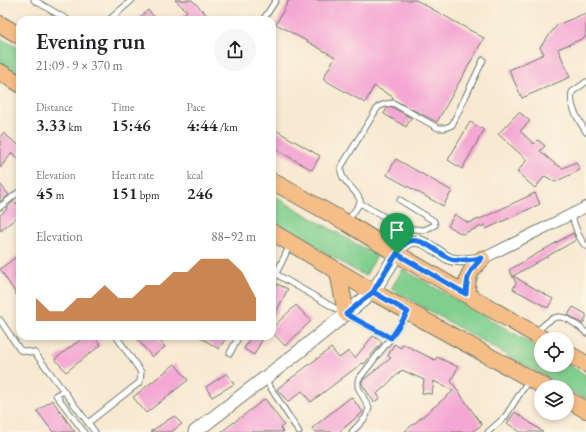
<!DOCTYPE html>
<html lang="en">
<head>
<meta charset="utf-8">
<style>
  :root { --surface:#fff; --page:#f6f6f6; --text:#202124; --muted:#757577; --accent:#b45309 }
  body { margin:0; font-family:"EB Garamond",serif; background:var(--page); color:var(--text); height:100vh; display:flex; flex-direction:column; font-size:15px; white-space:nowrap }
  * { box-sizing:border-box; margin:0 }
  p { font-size:13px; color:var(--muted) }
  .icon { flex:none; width:22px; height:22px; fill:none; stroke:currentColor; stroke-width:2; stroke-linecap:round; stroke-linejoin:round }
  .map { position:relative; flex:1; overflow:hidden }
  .drawer { position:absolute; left:16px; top:16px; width:260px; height:324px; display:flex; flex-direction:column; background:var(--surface); border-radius:12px; box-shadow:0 2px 6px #0003 }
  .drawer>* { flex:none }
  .tools { position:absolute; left:534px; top:332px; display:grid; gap:8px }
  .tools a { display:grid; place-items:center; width:40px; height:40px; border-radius:50%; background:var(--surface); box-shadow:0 2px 6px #0003; font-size:20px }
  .pin { position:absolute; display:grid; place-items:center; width:34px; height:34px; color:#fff; margin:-41px -17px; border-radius:50% 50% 50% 0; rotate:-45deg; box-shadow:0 0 4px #0007 }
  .pin .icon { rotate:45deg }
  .round { display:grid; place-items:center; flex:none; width:42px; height:42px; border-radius:21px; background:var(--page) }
  .overview { display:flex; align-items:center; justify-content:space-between; height:68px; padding:0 20px }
  h1 { font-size:22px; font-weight:600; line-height:30px }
  .metrics { display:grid; grid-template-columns:repeat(3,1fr); gap:6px; height:68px; padding:4px 20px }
  .metrics div { display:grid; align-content:center }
  .metrics b { font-size:17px; font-weight:600 }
  .metrics small { font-size:11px; font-weight:400 }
  .metrics p { font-size:11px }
  .chart { height:112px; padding:8px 20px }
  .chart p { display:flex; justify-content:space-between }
  .chart svg { width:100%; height:72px; margin-top:4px; fill:var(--accent); opacity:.7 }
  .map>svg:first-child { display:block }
  .green { fill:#81cf8e; stroke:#508661 }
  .building { fill:#f4a7d3 }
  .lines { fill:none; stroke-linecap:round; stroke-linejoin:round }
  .service-casing { stroke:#6b796b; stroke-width:7 }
  .minor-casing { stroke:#6b796b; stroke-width:12 }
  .tertiary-casing { stroke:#6b796b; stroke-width:15 }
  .primary-casing { stroke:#6b796b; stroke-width:18 }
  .service { stroke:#fff; stroke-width:5 }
  .minor { stroke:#fff; stroke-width:10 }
  .tertiary { stroke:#fff; stroke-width:13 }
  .primary { stroke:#f6be87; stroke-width:16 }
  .route-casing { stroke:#fff; stroke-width:8 }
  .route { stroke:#1a73e8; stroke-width:5 }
</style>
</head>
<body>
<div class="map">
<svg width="586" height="432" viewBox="0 0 586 432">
  <rect width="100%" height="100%" fill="#fcf5e5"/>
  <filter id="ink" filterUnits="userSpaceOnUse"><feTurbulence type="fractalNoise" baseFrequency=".025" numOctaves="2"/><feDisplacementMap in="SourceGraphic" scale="8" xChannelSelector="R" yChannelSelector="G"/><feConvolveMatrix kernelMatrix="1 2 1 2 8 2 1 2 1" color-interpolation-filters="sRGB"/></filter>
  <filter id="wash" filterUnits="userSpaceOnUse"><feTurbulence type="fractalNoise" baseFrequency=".012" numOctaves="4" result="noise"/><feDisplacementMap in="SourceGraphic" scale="16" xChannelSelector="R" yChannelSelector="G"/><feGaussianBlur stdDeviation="0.9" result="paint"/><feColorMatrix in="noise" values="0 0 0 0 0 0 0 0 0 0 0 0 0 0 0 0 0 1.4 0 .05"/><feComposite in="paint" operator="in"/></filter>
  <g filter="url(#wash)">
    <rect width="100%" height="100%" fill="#f8e9d2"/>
    <g class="green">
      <polygon points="0,38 20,49 20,74 0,62"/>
      <polygon points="272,195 377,256 365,276 272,222"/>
      <polygon points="403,269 541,349 541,365 567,364 586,375 586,400 567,389 567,387 563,387 391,289"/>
    </g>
    <g id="blocks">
      <g class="building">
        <polygon points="175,0 192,0 206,14 200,20 178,20 187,11"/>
        <polygon points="289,0 416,0 484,38 437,122 392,99 393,97 374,86 365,103 323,79 335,57 276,24"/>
        <polygon points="148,10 157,20 137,20"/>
        <polygon points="586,13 586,37 558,49 570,77 522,98 509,70 544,54 540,47 557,25"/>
        <polygon points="392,107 411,118 406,127 384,114 387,108"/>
        <polygon points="519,112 530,121 520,131 534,144 538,140 545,146 540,151 554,163 563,168 576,162 580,170 555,182 545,176 535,188 517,172 527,160 498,134"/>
        <polygon points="470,122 484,130 462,169 448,160"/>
        <polygon points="272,128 320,156 312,170 272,147"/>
        <polygon points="3,133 20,146 20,160 12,153 0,168 0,137"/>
        <polygon points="396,159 452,191 443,206 387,175"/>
        <polygon points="0,184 9,195 1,201 0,201"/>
        <polygon points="535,193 540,204 486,229 485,225 462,234 448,226 455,214 468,223 482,218"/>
        <polygon points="14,201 17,204 20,201 20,215 0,231 0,215 7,209 6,208"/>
        <polygon points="573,233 576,240 513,276 553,299 548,308 513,289 516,283 509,270"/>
        <polygon points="20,254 20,300 0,269"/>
        <polygon points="277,284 288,289 272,320 272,295"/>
        <polygon points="296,305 311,321 285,346 272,332 272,328"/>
        <polygon points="573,307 586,314 586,318 583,324 568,315"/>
        <polygon points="85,336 94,336 101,345 66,372 55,359"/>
        <polygon points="135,336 156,336 165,347 152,357"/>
        <polygon points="198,336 227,336 219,349"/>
        <polygon points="251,336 264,336 254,355 244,349"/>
        <polygon points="373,336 382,342 364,364 362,363 311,402 302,391 288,402 277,389 331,348 339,358 349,351 355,358"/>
        <polygon points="394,344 401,348 403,344 435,360 437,357 458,367 451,381 482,425 471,432 404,432 453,391 434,381 432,394 422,393 424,380 402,370 377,394 380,398 374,402 362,384 362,381 391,358 388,356"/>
        <polygon points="175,364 188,380 146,413 133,397"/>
        <polygon points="227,373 234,384 212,397 206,387"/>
        <polygon points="351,397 363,412 339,432 315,432 312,428"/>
        <polygon points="265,399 284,425 280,428 283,432 221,432"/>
        <polygon points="52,400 75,432 53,432 37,411"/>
        <polygon points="515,412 543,432 520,432 507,423"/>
        <polygon points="174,416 182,424 171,432 150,432"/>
      </g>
    </g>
  </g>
  <g filter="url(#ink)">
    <use href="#blocks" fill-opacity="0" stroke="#6b796b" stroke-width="1"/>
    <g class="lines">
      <defs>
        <g id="service">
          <polyline points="34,0 68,20"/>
          <polyline points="109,20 132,0"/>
          <polyline points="263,20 276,0"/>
          <path d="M 586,82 L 572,92 C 569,107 579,120 586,132"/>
          <polyline points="360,203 404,228 424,230 435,225 434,221 400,200"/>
          <polyline points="0,207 20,191"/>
          <path d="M 571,214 C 575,225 578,239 586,246"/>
          <path d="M 347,222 L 360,203 L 360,200 C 355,187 339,181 341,167 L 378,107 L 385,104 L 393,103 L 438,128 L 445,128 L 452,125 L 483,60"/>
          <polyline points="276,274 345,314 391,338 407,314"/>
          <polyline points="272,282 290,245"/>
          <polyline points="0,320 20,350 35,353 95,432"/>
          <path d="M 536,332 C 548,322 554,311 571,321 C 576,325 582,328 586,333"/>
          <polyline points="230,353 239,336"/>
          <polyline points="265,379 299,432"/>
          <polyline points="64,391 56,395 84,432"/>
          <polyline points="88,423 140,382 141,372 116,336"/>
          <polyline points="352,432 366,417 369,408 358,387 358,380 391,338"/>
          <polyline points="488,432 505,417 528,381"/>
        </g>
        <path id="minor" d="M 397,254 C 400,251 404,245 408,243 C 422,234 438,254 450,259 C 460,262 472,259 482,259 L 586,207"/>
        <polyline id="tertiary" points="195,432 296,354 373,292 397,254"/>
        <g id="primary">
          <polyline points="0,24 20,36"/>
          <polyline points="0,72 20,84"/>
          <polyline points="272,181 347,223 397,254 543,339"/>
          <polyline points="272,232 373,292 545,387"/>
          <polyline points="338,272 346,313"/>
          <path d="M 467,294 C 467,275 469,271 482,259"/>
          <polyline points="567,353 586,364"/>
          <polyline points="567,399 586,410"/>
        </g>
      </defs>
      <use href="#service" class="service-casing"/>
      <use href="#minor" class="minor-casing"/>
      <use href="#tertiary" class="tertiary-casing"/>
      <use href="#primary" class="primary-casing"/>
      <use href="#service" class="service"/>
      <use href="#minor" class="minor"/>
      <use href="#tertiary" class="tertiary"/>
      <use href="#primary" class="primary"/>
    </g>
  </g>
  <g class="lines" filter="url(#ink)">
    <defs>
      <path id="route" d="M 397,254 L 373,292 L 346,314 L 391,338 L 408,312 L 373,292 C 380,280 397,250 406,243 C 419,233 439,255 451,259 C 461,262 472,259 482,258 C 469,271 467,275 466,294 L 397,254"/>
    </defs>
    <use href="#route" class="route-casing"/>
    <use href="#route" class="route"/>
  </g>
</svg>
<div class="tools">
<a><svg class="icon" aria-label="locate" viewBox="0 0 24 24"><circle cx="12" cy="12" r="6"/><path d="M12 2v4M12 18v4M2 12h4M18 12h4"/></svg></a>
<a><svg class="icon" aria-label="layers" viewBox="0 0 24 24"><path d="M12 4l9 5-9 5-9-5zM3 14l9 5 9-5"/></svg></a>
</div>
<div class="pin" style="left:397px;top:254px;background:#1e9e55"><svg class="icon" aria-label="arrive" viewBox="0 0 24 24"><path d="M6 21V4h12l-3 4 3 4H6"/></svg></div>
<section class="drawer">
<div class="overview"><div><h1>Evening run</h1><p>21:09 · 9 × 370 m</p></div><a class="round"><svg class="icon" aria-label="share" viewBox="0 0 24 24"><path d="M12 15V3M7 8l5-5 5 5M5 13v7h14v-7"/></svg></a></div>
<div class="metrics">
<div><p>Distance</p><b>3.33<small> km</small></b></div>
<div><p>Time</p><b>15:46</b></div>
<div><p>Pace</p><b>4:44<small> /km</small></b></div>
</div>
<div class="metrics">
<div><p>Elevation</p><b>45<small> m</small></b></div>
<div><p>Heart rate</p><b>151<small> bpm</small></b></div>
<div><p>kcal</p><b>246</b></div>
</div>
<div class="chart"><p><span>Elevation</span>88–92 m</p>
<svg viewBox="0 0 160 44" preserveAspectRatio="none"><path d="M0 44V30L10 38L20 38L30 30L40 30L50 22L60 30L70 30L80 22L90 22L100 14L110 14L120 6L130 6L140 6L150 14L160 30V44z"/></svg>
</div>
</section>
</div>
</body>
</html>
